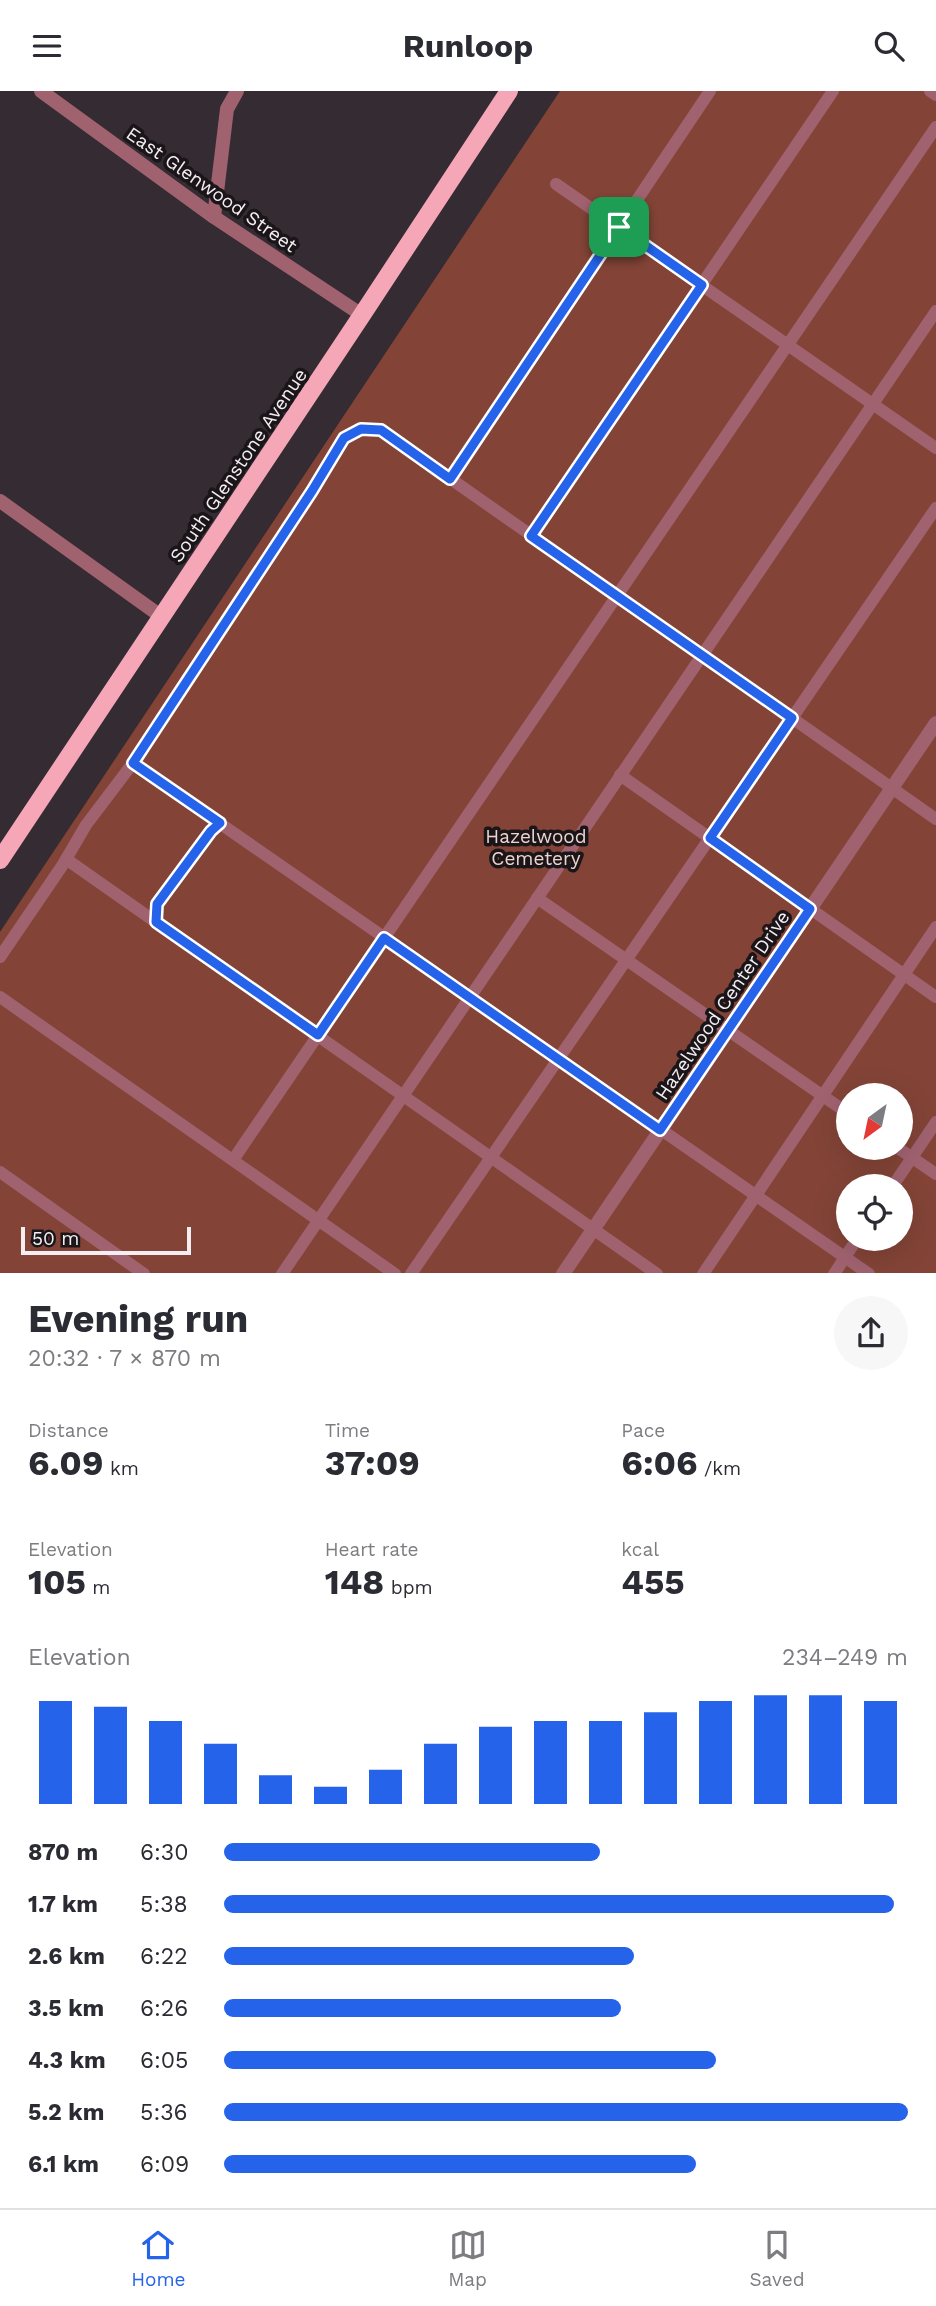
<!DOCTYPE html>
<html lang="en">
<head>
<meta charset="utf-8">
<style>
  :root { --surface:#fff; --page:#f7f7f7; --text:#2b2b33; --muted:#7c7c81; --line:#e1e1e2; --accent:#2563eb }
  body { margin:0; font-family:"Work Sans",sans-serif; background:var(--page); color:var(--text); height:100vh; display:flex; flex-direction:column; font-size:26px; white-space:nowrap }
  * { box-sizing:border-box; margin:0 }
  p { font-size:23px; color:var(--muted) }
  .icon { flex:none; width:38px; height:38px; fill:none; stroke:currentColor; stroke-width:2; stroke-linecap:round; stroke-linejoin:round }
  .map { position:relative; height:1182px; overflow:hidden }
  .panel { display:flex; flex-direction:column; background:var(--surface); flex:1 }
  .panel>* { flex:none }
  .needle { width:46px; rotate:213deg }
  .fabs { position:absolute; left:836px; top:992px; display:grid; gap:14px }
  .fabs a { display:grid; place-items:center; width:77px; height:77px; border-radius:50%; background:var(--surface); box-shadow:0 7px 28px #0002; font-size:35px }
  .scale { position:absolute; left:21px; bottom:18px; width:170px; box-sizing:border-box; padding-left:7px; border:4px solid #f4edf2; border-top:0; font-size:19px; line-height:24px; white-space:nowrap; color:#f4edf2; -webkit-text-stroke:5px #1a1518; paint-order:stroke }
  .pin { position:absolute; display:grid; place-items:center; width:60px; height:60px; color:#fff; margin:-30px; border-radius:14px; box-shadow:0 4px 10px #0006 }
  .round { display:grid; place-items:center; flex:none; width:74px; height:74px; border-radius:37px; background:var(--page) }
  .head { display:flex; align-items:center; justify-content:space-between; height:119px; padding:0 28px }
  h1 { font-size:38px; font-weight:700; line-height:52px }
  .figures { display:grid; grid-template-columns:repeat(3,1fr); gap:10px; height:119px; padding:7px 28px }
  .figures div { display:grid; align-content:center }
  .figures b { font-size:35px; font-weight:700 }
  .figures small { font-size:19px; font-weight:400 }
  .figures p { font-size:19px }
  .chart { height:196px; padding:14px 28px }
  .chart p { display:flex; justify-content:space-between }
  .chart svg { width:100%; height:126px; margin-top:7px; stroke:var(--accent); stroke-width:6 }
  ul { padding:0 28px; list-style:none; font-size:23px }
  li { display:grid; grid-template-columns:112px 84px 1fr; align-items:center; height:52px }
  li i { height:18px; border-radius:9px; background:var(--accent) }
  header { display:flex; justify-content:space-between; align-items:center; height:91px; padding:0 28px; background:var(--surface); font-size:32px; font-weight:700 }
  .tabs { display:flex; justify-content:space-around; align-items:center; height:98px; border-top:2px solid var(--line); background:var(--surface); font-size:19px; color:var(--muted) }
  .tabs a { display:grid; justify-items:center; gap:4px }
  .tabs .current { color:var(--accent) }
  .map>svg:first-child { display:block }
  .green { fill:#834437; fill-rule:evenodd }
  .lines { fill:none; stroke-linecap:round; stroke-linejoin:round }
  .service { stroke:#a16270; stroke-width:12 }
  .minor { stroke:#a16270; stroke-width:14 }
  .primary { stroke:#f5a7b7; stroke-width:18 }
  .route-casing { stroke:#fff; stroke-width:14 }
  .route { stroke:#2563eb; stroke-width:9 }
  .labels { text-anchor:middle; stroke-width:7; stroke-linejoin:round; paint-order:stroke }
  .street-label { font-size:19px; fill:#f4edf2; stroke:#1a1518 }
  .park-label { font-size:19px; fill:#eed4ce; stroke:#1a1518 }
</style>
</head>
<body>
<header><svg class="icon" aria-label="menu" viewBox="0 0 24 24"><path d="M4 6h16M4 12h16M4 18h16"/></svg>Runloop<svg class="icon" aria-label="search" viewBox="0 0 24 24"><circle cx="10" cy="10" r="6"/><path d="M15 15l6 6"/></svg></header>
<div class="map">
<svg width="936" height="1183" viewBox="0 0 936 1183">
  <rect width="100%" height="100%" fill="#352b32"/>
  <path class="green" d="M 560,0 L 936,0 L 936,1182 L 0,1183 L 0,841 ZM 849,1004 L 901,1004 L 901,1057 L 849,1057 ZM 849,1096 L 901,1096 L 901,1148 L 849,1148 Z"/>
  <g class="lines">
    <g class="service">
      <polyline points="930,0 936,4"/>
      <polyline points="556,93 936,357"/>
      <polyline points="450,388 710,0"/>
      <polyline points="531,445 833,0"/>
      <polyline points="133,672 869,1183"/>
      <polyline points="620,684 936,906"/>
      <polyline points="66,768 657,1183"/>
      <polyline points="537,807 849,1023"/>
      <polyline points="156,831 157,813 211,740 220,732"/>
      <polyline points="0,866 62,775 86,734 133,672 312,400 344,347 361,338 381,339 936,728"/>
      <polyline points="0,906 395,1183"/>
      <polyline points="898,1057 936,1083"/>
      <polyline points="233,1069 936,36"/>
      <polyline points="0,1081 144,1183"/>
      <polyline points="892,1096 936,1031"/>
      <polyline points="282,1183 936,220"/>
      <polyline points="411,1183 936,417"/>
      <polyline points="703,1183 936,836"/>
      <polyline points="834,1183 857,1148"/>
    </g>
    <g class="minor">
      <polyline points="41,0 214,126 362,224"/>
      <polyline points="214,126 227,18 237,0"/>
      <polyline points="0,410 162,526"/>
      <polyline points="563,1183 936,632"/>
    </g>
    <polyline class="primary" points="0,769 362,224 509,0"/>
  </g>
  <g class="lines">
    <defs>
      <polygon id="route" points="619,136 702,194 531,445 792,627 710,747 810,818 660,1039 384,847 318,944 156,831 157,813 211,740 220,732 133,672 312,400 344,347 361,338 381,339 450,388"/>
    </defs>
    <use href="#route" class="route-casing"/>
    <use href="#route" class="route"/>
  </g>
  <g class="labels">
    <g class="street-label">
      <text transform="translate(212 98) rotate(35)" y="7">East Glenwood Street</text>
      <text transform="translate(238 374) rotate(-56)" y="7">South Glenstone Avenue</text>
      <text transform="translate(722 914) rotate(-56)" y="7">Hazelwood Center Drive</text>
    </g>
    <g class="park-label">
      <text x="536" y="752">Hazelwood<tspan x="536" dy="22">Cemetery</tspan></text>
    </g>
  </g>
</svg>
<div class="fabs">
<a><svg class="needle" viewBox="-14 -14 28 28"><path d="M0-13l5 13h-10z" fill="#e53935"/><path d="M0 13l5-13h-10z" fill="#7c7c81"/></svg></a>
<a><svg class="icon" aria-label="locate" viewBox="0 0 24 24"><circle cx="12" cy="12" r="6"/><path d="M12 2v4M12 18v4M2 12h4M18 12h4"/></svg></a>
</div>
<div class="scale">50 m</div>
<div class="pin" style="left:619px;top:136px;background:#1e9e55"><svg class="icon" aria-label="arrive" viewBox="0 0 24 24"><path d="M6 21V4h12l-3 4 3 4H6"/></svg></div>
</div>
<section class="panel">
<div class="head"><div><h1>Evening run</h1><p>20:32 · 7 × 870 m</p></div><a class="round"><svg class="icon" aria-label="share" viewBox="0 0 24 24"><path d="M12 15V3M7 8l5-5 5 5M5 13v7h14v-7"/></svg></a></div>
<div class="figures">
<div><p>Distance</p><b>6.09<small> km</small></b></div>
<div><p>Time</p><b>37:09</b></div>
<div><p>Pace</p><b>6:06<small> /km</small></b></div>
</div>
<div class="figures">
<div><p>Elevation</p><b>105<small> m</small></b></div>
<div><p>Heart rate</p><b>148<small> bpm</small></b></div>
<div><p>kcal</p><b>455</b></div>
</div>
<div class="chart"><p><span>Elevation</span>234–249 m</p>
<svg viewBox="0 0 160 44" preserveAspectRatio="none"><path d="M5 44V8M15 44V10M25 44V15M35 44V23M45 44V34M55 44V38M65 44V32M75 44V23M85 44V17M95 44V15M105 44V15M115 44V12M125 44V8M135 44V6M145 44V6M155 44V8"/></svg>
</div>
<ul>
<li><b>870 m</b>6:30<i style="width:55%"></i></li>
<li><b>1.7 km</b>5:38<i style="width:98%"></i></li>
<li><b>2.6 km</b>6:22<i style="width:60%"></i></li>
<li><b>3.5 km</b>6:26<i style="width:58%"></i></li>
<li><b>4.3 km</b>6:05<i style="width:72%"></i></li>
<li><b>5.2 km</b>5:36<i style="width:100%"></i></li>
<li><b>6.1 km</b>6:09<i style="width:69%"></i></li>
</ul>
</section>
<nav class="tabs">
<a class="current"><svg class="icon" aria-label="home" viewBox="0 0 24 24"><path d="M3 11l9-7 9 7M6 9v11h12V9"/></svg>Home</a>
<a><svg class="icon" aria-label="map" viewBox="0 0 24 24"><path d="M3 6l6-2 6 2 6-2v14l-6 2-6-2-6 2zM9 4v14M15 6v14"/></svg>Map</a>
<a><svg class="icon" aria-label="saved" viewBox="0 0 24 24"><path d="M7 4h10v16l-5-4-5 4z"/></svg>Saved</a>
</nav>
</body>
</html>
